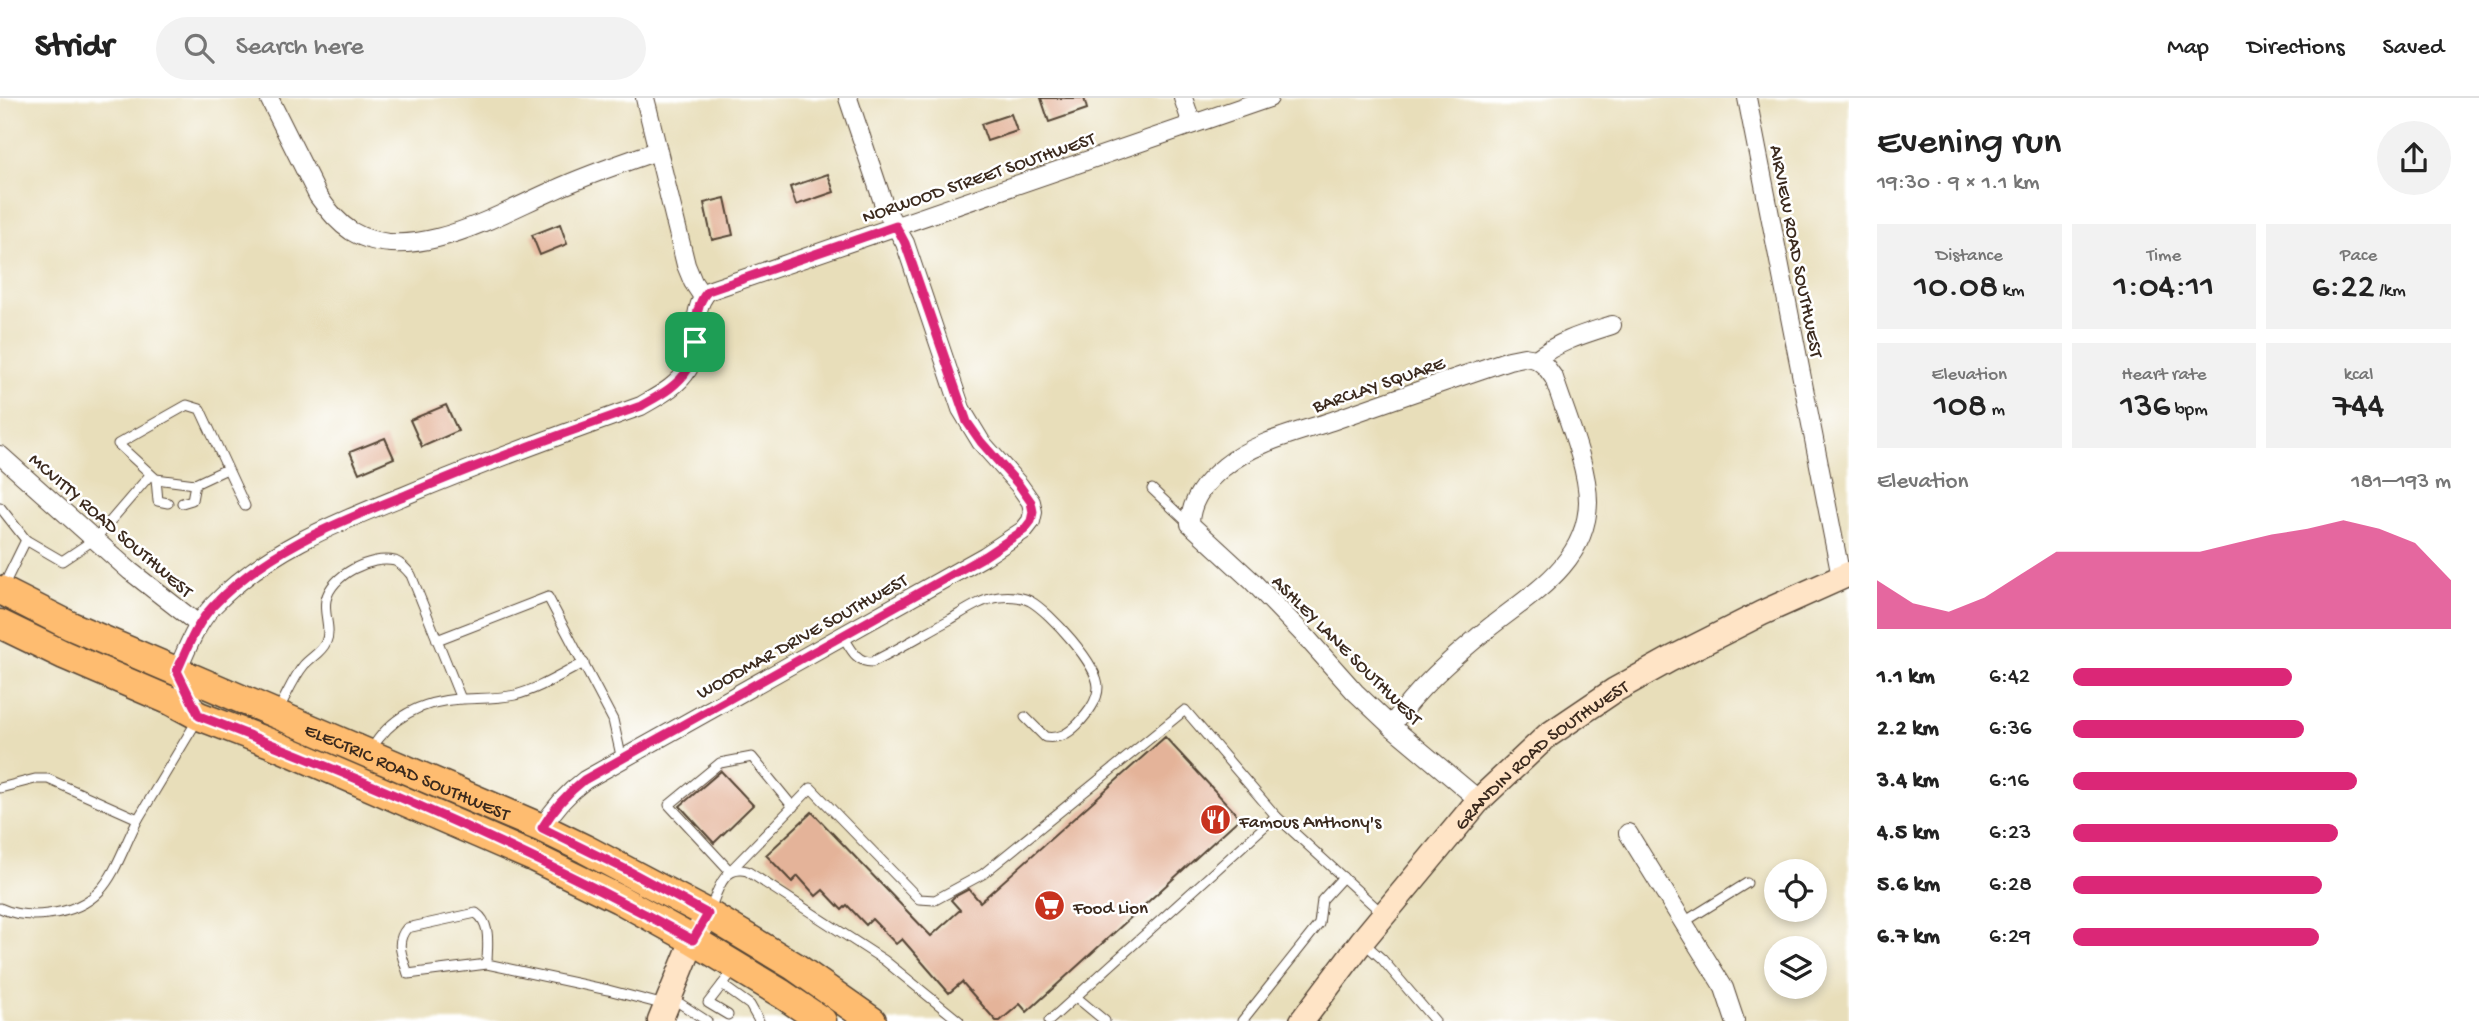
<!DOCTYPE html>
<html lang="en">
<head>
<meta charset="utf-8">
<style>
  :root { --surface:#fff; --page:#f2f2f2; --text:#222; --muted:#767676; --line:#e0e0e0; --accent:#db2777 }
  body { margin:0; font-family:"Gochi Hand",sans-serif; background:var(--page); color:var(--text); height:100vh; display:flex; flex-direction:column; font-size:26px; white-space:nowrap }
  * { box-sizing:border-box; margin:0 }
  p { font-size:23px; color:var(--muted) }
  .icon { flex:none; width:38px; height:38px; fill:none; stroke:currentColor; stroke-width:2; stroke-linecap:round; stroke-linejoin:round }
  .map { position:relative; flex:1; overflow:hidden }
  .drawer { display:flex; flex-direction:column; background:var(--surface); width:630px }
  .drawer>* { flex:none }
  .tools { position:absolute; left:1764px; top:761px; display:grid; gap:14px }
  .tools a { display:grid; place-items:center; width:63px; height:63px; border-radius:50%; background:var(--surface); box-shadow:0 4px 10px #0003; font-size:35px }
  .pin { position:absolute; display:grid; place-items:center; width:60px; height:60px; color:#fff; margin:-30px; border-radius:14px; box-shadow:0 4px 10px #0006 }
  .round { display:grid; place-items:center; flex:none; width:74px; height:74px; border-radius:37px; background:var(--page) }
  .headline { display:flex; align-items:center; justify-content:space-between; height:119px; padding:0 28px }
  h1 { font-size:38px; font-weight:600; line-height:52px }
  .stats { display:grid; grid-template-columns:repeat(3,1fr); gap:10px; height:119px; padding:7px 28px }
  .stats div { display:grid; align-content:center; border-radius:0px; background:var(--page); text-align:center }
  .stats b { font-size:35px; font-weight:600 }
  .stats small { font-size:19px; font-weight:400 }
  .stats p { font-size:19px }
  .chart { height:196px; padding:14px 28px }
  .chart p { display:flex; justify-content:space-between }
  .chart svg { width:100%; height:126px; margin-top:7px; fill:var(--accent); opacity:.7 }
  ul { padding:0 28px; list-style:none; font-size:23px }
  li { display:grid; grid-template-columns:112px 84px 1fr; align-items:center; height:52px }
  li i { height:18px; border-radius:9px; background:var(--accent) }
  header { display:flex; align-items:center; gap:42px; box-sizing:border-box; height:98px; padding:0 35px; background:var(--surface); border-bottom:2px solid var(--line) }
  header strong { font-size:33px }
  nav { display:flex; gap:38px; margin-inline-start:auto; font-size:24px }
  .search { width:490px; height:63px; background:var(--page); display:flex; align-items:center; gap:18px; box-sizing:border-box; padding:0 24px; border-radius:38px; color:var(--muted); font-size:26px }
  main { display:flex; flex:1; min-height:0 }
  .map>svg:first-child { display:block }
  .building { fill:#e4b399 }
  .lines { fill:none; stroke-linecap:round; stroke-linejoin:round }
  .lane-casing { stroke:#554535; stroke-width:11 }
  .street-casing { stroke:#554535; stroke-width:20 }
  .secondary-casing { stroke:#554535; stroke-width:27 }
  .primary-casing { stroke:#554535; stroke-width:31 }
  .lane { stroke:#fff; stroke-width:9 }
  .street { stroke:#fff; stroke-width:18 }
  .secondary { stroke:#ffe4c6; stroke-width:24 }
  .primary { stroke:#febc70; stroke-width:28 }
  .route-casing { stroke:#fff; stroke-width:14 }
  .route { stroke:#db2777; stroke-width:9 }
  .labels { text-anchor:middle; stroke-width:5; stroke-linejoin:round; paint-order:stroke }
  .street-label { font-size:19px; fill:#3b2a1e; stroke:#fff }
  .poi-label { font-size:19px; fill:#3b2a1e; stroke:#fff; text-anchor:start }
</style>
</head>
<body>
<header>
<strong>Stridr</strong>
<div class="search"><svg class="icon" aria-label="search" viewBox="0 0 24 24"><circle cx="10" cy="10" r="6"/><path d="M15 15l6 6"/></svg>Search here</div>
<nav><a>Map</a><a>Directions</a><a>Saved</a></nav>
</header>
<main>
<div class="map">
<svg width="1849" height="923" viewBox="0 0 1849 923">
  <rect width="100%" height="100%" fill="#fff"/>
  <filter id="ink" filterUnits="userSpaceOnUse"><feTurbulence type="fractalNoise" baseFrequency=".0143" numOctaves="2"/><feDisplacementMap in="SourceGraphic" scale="14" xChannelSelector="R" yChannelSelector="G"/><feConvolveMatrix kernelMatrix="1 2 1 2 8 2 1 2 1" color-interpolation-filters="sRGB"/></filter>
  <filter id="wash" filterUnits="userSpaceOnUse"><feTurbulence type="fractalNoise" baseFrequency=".00686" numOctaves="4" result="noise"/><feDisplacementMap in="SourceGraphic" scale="28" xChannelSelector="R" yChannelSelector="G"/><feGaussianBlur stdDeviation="1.57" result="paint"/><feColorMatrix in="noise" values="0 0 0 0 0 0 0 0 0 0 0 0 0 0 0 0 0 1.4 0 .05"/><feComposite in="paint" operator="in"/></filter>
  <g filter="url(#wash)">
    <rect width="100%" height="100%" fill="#e8deba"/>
    <g id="blocks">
      <g class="building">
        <polygon points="1041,0 1084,0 1087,11 1049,24"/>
        <polygon points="1011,16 1017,33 987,43 981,26"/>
        <polygon points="828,76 834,94 796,107 790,89"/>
        <polygon points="725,100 733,137 712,142 704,105"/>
        <polygon points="560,126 567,146 540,157 532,137"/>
        <polygon points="446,307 458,333 422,349 410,322"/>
        <polygon points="385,340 394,360 359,375 350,354"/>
        <polygon points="1165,639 1240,720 1027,914 1020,906 1000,923 996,923 962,884 949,895 902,841 896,846 872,821 866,827 847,807 842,812 823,792 816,798 798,778 792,784 766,757 812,714 931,838 960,812 951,802 954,799 969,791 980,804"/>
        <polygon points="721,673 753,707 714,745 680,708"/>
      </g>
    </g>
  </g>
  <g filter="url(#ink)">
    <use href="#blocks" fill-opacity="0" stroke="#554535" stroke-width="2"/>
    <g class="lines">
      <defs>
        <g id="lane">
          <polyline points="227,371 195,386 156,381 118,346 187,307 200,311 245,408"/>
          <polyline points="156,381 158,403 168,405"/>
          <polyline points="1152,391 1188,425"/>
          <polyline points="182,405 192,402 195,386"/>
          <polyline points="0,409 26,442 62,463 95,441 150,377"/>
          <polyline points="2,491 26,442"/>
          <path d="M 843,538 C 851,551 856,564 872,564 C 899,551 925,535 951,521 C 966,512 982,501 999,499 C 1009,498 1022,499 1030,503 C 1050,514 1098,567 1098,589 C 1098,603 1087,616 1078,626 C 1068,636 1059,641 1045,639 L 1025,619"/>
          <polyline points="437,542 548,499 613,622 622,662"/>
          <path d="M 277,614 C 286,599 293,580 304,567 C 311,559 322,554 326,544 C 332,531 323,516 326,502 C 331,477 371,457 395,463 C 402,466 406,471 411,477 L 461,601"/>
          <path d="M 371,652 C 391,618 422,603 461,601 C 479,600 497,601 515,597 C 539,591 562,576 584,565"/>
          <path d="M 0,690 L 35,681 L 48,681 L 138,721 C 113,770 109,809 48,816 C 32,818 15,817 0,810"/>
          <polyline points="793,709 752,659 720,665 669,707 730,773 811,690 919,801 935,802 983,776 1185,612 1276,718"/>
          <polyline points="138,721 198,621"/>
          <path d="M 709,814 C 717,796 722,766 747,773 L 884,862 L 959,923"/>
          <polyline points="1684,824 1747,785"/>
          <polyline points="1363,844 1382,861 1435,923"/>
          <path d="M 487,866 C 487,848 492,826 476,815 L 407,830 C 394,845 403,859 408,876 L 487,866 L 608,892 L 665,907"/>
          <polyline points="722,887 750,907 759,923"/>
          <polyline points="670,899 707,923"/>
          <polyline points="1076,899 1105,923"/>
          <polyline points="728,917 708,905 735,870"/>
          <polyline points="1049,923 1276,718 1383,816"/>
          <polyline points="1242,923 1319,826 1322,802 1343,779"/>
        </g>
        <g id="street">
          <path d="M 269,0 L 318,98 C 327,111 337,124 351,133 C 410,169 497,117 552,93 C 586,77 622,65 657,53"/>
          <polyline points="645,0 686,167 693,184 703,199"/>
          <polyline points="1183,0 1192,26"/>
          <polyline points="1747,0 1841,479"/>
          <polyline points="0,357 130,473 198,526"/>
          <path d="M 199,618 L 177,573 C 187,551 196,526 213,508 C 266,452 336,425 406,397 C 483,365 562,336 641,308 C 658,298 677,289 688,271 C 702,247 688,214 708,193 L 1269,0"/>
          <path d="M 1391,628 C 1417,591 1450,562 1485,533 C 1528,498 1587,467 1588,404 C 1588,367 1565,315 1554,280 L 1546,269 L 1536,261"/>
          <path d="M 1479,702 L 1391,628 L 1355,594 L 1306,539 L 1253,484 L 1190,426 C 1190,402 1205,384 1224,369 C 1254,344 1296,335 1332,323 C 1391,302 1450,282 1509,262 L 1524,259 L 1536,261 C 1559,243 1584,236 1612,227"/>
          <path d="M 542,730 C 554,710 566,696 585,682 L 985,458 L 1024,432 L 1031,423 L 1033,414 L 1031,404 L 1019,387 L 981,344 L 961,311 L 905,145 L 885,110 L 848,0"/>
          <polyline points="1628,735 1724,890 1735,923"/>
        </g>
        <g id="secondary">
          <polyline points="660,923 693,842 703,826"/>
          <path id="s1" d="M 1302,923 L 1362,843 L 1479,702 L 1547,638 L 1615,592 L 1669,562 L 1762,515 L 1849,476"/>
        </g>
        <g id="primary">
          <path id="s2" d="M 0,492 L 71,528 L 542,730 L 585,751 L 708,816 L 794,868 L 872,923"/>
          <polyline points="0,526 64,557 171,603 199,618 270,645 535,760 619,801 693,842 782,896 822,923"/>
        </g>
      </defs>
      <use href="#lane" class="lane-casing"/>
      <use href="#street" class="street-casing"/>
      <use href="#secondary" class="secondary-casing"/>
      <use href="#primary" class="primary-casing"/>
      <use href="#lane" class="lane"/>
      <use href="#street" class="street"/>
      <use href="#secondary" class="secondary"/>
      <use href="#primary" class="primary"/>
    </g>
  </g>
  <g class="lines" filter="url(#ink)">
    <defs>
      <path id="route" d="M 896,128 L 905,145 L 967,324 L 981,344 L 1019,387 L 1031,404 L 1033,414 L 1031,423 L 1024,432 L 985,458 L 584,682 C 566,696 554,710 542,730 L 627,772 L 708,816 L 693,842 C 535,755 368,682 199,618 L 177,573 C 187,551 196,526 213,508 C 266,452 336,425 406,397 C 483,364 562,336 641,308 C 658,298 677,289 688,271 C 702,247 688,214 708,193 Z"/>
    </defs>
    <use href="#route" class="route-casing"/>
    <use href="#route" class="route"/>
  </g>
  <defs>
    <symbol id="restaurant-disc" viewBox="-11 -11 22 22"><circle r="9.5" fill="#c8321e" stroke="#fff"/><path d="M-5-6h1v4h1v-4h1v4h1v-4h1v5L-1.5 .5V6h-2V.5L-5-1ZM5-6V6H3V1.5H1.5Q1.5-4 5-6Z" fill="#fff"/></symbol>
    <symbol id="supermarket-disc" viewBox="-11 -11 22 22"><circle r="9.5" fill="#c8321e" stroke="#fff"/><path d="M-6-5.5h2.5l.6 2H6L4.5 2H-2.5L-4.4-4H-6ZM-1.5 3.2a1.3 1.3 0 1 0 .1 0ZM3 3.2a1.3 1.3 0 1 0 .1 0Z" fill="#fff"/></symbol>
  </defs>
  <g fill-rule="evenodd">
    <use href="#restaurant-disc" x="1198" y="704" width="35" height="35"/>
    <use href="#supermarket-disc" x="1032" y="790" width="35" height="35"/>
  </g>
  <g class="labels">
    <g class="street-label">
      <text transform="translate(978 78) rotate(-19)" y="7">NORWOOD STREET SOUTHWEST</text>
      <text transform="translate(1798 153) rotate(79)" y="7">AIRVIEW ROAD SOUTHWEST</text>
      <text transform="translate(1378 285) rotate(-19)" y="7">BARCLAY SQUARE</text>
      <text transform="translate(112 426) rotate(41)" y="7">MCVITTY ROAD SOUTHWEST</text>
      <text transform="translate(801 537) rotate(-29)" y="7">WOODMAR DRIVE SOUTHWEST</text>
      <text transform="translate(1348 551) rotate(45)" y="7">ASHLEY LANE SOUTHWEST</text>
      <text dy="7" stroke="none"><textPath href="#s1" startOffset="360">GRANDIN ROAD SOUTHWEST</textPath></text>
      <text dy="7" stroke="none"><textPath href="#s2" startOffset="446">ELECTRIC ROAD SOUTHWEST</textPath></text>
    </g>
    <g class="poi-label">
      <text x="1239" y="729">Famous Anthony's</text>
      <text x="1073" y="815">Food Lion</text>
    </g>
  </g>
</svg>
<div class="tools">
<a><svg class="icon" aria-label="locate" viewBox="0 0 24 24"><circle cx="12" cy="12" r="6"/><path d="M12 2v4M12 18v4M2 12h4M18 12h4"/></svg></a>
<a><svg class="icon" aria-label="layers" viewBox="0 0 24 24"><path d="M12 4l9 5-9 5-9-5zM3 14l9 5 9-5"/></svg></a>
</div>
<div class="pin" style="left:695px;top:244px;background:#1e9e55"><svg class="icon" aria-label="arrive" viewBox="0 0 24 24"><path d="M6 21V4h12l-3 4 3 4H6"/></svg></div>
</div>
<section class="drawer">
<div class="headline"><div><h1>Evening run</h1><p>19:30 · 9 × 1.1 km</p></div><a class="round"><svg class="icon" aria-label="share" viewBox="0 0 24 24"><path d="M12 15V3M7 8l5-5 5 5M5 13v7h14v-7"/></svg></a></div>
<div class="stats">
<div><p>Distance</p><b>10.08<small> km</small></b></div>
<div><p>Time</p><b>1:04:11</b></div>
<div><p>Pace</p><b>6:22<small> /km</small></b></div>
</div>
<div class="stats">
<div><p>Elevation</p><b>108<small> m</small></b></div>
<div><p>Heart rate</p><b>136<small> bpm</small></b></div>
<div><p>kcal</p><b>744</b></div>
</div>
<div class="chart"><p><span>Elevation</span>181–193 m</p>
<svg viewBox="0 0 160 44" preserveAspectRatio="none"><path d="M0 44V27L10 35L20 38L30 33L40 25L50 17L60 17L70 17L80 17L90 17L100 14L110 11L120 9L130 6L140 9L150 14L160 27V44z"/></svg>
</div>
<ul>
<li><b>1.1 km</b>6:42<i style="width:58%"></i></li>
<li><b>2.2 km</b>6:36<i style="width:61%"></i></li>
<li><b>3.4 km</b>6:16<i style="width:75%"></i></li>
<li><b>4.5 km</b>6:23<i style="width:70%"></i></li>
<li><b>5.6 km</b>6:28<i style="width:66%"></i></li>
<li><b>6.7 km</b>6:29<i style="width:65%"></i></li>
</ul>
</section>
</main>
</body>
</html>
